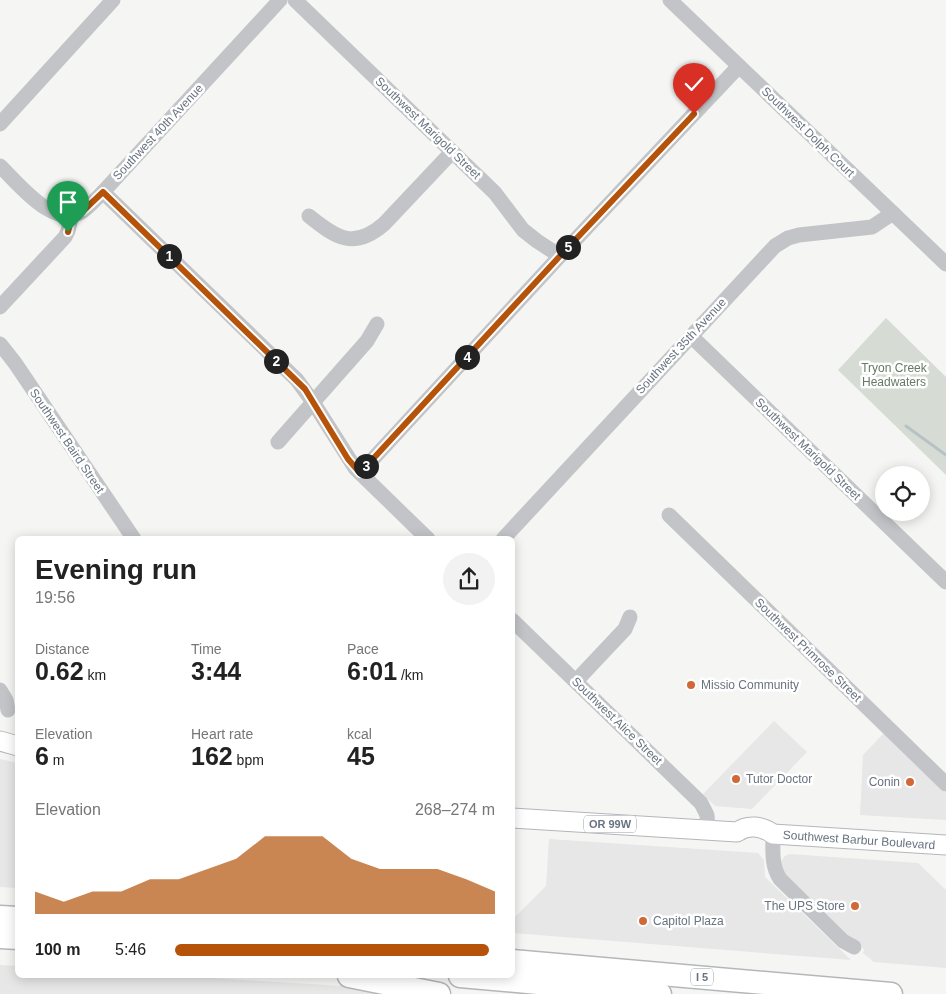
<!DOCTYPE html>
<html lang="en">
<head>
<meta charset="utf-8">
<style>
  :root { --surface:#fff; --page:#f2f2f2; --text:#222; --muted:#767676; --accent:#b45309 }
  body { margin:0; font-family:Arial,sans-serif; background:var(--page); color:var(--text); height:100vh; display:flex; flex-direction:column; font-size:19px; white-space:nowrap }
  * { box-sizing:border-box; margin:0 }
  p { font-size:16px; color:var(--muted) }
  .icon { flex:none; width:28px; height:28px; fill:none; stroke:currentColor; stroke-width:2; stroke-linecap:round; stroke-linejoin:round }
  .map { position:relative; flex:1; overflow:hidden }
  .sheet { position:absolute; left:15px; top:536px; width:500px; height:442px; display:flex; flex-direction:column; background:var(--surface); border-radius:8px; box-shadow:0 2px 12px #0003 }
  .sheet>* { flex:none }
  .buttons { position:absolute; left:875px; top:466px; display:grid; gap:10px }
  .buttons a { display:grid; place-items:center; width:55px; height:55px; border-radius:50%; background:var(--surface); box-shadow:0 2px 12px #0003; font-size:25px }
  .pin { position:absolute; display:grid; place-items:center; width:42px; height:42px; color:#fff; margin:-51px -21px; border-radius:50% 50% 50% 0; rotate:-45deg; box-shadow:0 0 5px #0007 }
  .pin .icon { rotate:45deg }
  .km { position:absolute; width:25px; height:25px; margin:-12px; border-radius:50%; background:#222; color:#fff; font-size:14px; line-height:25px; text-align:center }
  .round { display:grid; place-items:center; flex:none; width:52px; height:52px; border-radius:26px; background:var(--page) }
  .head { display:flex; align-items:center; justify-content:space-between; height:85px; padding:0 20px }
  h1 { font-size:28px; font-weight:700; line-height:38px }
  .stats { display:grid; grid-template-columns:repeat(3,1fr); gap:8px; height:85px; padding:5px 20px }
  .stats div { display:grid; align-content:center }
  .stats b { font-size:25px; font-weight:700 }
  .stats small { font-size:14px; font-weight:400 }
  .stats p { font-size:14px }
  .chart { height:140px; padding:10px 20px }
  .chart p { display:flex; justify-content:space-between }
  .chart svg { width:100%; height:90px; margin-top:5px; fill:var(--accent); opacity:.7 }
  ul { padding:0 20px; list-style:none; font-size:16px }
  li { display:grid; grid-template-columns:80px 60px 1fr; align-items:center; height:38px }
  li i { height:12px; border-radius:6px; background:var(--accent) }
  .map>svg:first-child { display:block }
  .built { fill:#e6e7e6 }
  .green { fill:#d6dcd4 }
  .lines { fill:none; stroke-linecap:round; stroke-linejoin:round }
  .stream { stroke:#b8c1c6; stroke-width:3 }
  .major-casing { stroke:#b3b6ba; stroke-width:21 }
  .highway-casing { stroke:#b4b7ba; stroke-width:25 }
  .minor { stroke:#c2c4c7; stroke-width:15 }
  .major { stroke:#fff; stroke-width:19 }
  .highway { stroke:#fff; stroke-width:22 }
  .route-casing { stroke:#fff; stroke-width:10 }
  .route { stroke:#b45309; stroke-width:6 }
  .poi-dot { fill:#d06838; stroke:#fff; stroke-width:2 }
  .labels { text-anchor:middle; stroke-width:5; stroke-linejoin:round; paint-order:stroke }
  .shield { fill:#fff; stroke:#959da6; stroke-width:1 }
  .shield-label { font-size:11px; font-weight:bold; fill:#687380 }
  .street-label { font-size:12px; fill:#687380; stroke:#fff }
  .park-label { font-size:12px; fill:#687866; stroke:#fff }
  .poi-label { font-size:12px; fill:#687380; stroke:#fff; text-anchor:start }
</style>
</head>
<body>
<div class="map">
<svg width="946" height="994" viewBox="0 0 946 994">
  <rect width="100%" height="100%" fill="#f5f6f3"/>
  <g class="built">
    <polygon points="774,721 807,752 752,809 715,806 703,794"/>
    <polygon points="884,733 946,793 946,820 860,815 863,755"/>
    <polygon points="0,759 17,763 17,888 0,887"/>
    <polygon points="549,839 758,853 764,860 765,877 851,960 513,933 513,919 546,886"/>
    <polygon points="790,854 918,863 946,890 946,968 874,962 863,953 864,950 860,943 852,942 782,875 780,866 781,861 785,856"/>
    <polygon points="0,965 17,966 18,976 182,976 358,987 398,994 0,994"/>
  </g>
  <polygon class="green" points="886,318 946,377 946,475 838,370"/>
  <g class="lines">
    <polyline class="stream" points="906,426 946,455"/>
    <defs>
      <g id="major">
        <polyline points="0,741 18,746"/>
        <path d="M 512,818 L 737,832 C 748,824 762,826 773,834 L 946,845"/>
      </g>
      <g id="highway">
        <polyline points="0,917 18,918"/>
        <polyline points="0,937 18,938"/>
        <polyline points="512,961 891,994"/>
        <polyline points="349,976 439,994"/>
        <polyline points="460,976 660,994"/>
      </g>
    </defs>
    <use href="#major" class="major-casing"/>
    <use href="#highway" class="highway-casing"/>
    <g class="minor">
      <polyline points="295,0 495,193 523,230 537,241 560,256"/>
      <polyline points="670,0 946,264"/>
      <polyline points="0,124 113,0"/>
      <path d="M 0,166 C 19,184 54,230 83,211 C 90,206 97,198 103,192 L 280,0"/>
      <polyline points="103,192 297,380 313,402 355,468 428,539"/>
      <path d="M 309,216 C 336,238 354,250 384,224 L 452,152"/>
      <polyline points="0,307 65,237 68,231 72,215"/>
      <polyline points="691,336 946,582"/>
      <polyline points="0,344 15,363 134,539"/>
      <polyline points="278,442 367,341 377,324"/>
      <polyline points="360,473 560,256 739,66"/>
      <polyline points="669,515 946,784"/>
      <polyline points="503,539 775,246 788,238 799,235 872,227 893,213"/>
      <polyline points="512,620 701,803 707,815 708,830"/>
      <polyline points="576,681 625,629 630,617"/>
      <polyline points="0,690 6,700 8,710"/>
      <path d="M 773,834 C 773,850 771,865 780,879 L 843,941 L 854,947"/>
    </g>
    <use href="#major" class="major"/>
    <use href="#highway" class="highway"/>
  </g>
  <g class="lines">
    <defs>
      <polyline id="route" points="68,232 72,215 83,211 103,192 305,389 348,459 360,473 560,256 694,114"/>
    </defs>
    <use href="#route" class="route-casing"/>
    <use href="#route" class="route"/>
  </g>
  <g class="poi-dot">
    <circle cx="691" cy="685" r="5"/>
    <circle cx="736" cy="779" r="5"/>
    <circle cx="910" cy="782" r="5"/>
    <circle cx="855" cy="906" r="5"/>
    <circle cx="643" cy="921" r="5"/>
  </g>
  <g class="labels">
    <g class="shield">
      <rect x="584" y="815.5" width="52" height="17" rx="4"/>
      <rect x="691" y="968.5" width="22" height="17" rx="4"/>
    </g>
    <g class="shield-label">
      <text x="610" y="828">OR 99W</text>
      <text x="702" y="981">I 5</text>
    </g>
    <g class="street-label">
      <text transform="translate(428 128) rotate(44)" y="4">Southwest Marigold Street</text>
      <text transform="translate(158 132) rotate(-47)" y="4">Southwest 40th Avenue</text>
      <text transform="translate(808 132) rotate(44)" y="4">Southwest Dolph Court</text>
      <text transform="translate(681 346) rotate(-47)" y="4">Southwest 35th Avenue</text>
      <text transform="translate(67 441) rotate(56)" y="4">Southwest Baird Street</text>
      <text transform="translate(808 449) rotate(44)" y="4">Southwest Marigold Street</text>
      <text transform="translate(808 650) rotate(44)" y="4">Southwest Primrose Street</text>
      <text transform="translate(617 721) rotate(44)" y="4">Southwest Alice Street</text>
      <text transform="translate(859 840) rotate(4)" y="4">Southwest Barbur Boulevard</text>
    </g>
    <g class="park-label">
      <text x="894" y="372">Tryon Creek<tspan x="894" dy="14">Headwaters</tspan></text>
    </g>
    <g class="poi-label">
      <text x="701" y="689">Missio Community</text>
      <text x="746" y="783">Tutor Doctor</text>
      <text x="900" y="786" text-anchor="end">Conin</text>
      <text x="845" y="910" text-anchor="end">The UPS Store</text>
      <text x="653" y="925">Capitol Plaza</text>
    </g>
  </g>
</svg>
<div class="buttons">
<a><svg class="icon" aria-label="locate" viewBox="0 0 24 24"><circle cx="12" cy="12" r="6"/><path d="M12 2v4M12 18v4M2 12h4M18 12h4"/></svg></a>
</div>
<div class="pin" style="left:68px;top:232px;background:#1e9e55"><svg class="icon" aria-label="arrive" viewBox="0 0 24 24"><path d="M6 21V4h12l-3 4 3 4H6"/></svg></div>
<div class="pin" style="left:694px;top:114px;background:#d93025"><svg class="icon" aria-label="check" viewBox="0 0 24 24"><path d="M5 12l5 5 9-10"/></svg></div>
<b class="km" style="left:169px;top:256px">1</b>
<b class="km" style="left:276px;top:361px">2</b>
<b class="km" style="left:366px;top:466px">3</b>
<b class="km" style="left:467px;top:357px">4</b>
<b class="km" style="left:568px;top:247px">5</b>
<section class="sheet">
<div class="head"><div><h1>Evening run</h1><p>19:56</p></div><a class="round"><svg class="icon" aria-label="share" viewBox="0 0 24 24"><path d="M12 15V3M7 8l5-5 5 5M5 13v7h14v-7"/></svg></a></div>
<div class="stats">
<div><p>Distance</p><b>0.62<small> km</small></b></div>
<div><p>Time</p><b>3:44</b></div>
<div><p>Pace</p><b>6:01<small> /km</small></b></div>
</div>
<div class="stats">
<div><p>Elevation</p><b>6<small> m</small></b></div>
<div><p>Heart rate</p><b>162<small> bpm</small></b></div>
<div><p>kcal</p><b>45</b></div>
</div>
<div class="chart"><p><span>Elevation</span>268–274 m</p>
<svg viewBox="0 0 160 44" preserveAspectRatio="none"><path d="M0 44V33L10 38L20 33L30 33L40 27L50 27L60 22L70 17L80 6L90 6L100 6L110 17L120 22L130 22L140 22L150 27L160 33V44z"/></svg>
</div>
<ul>
<li><b>100 m</b>5:46<i style="width:98%"></i></li>
</ul>
</section>
</div>
</body>
</html>
